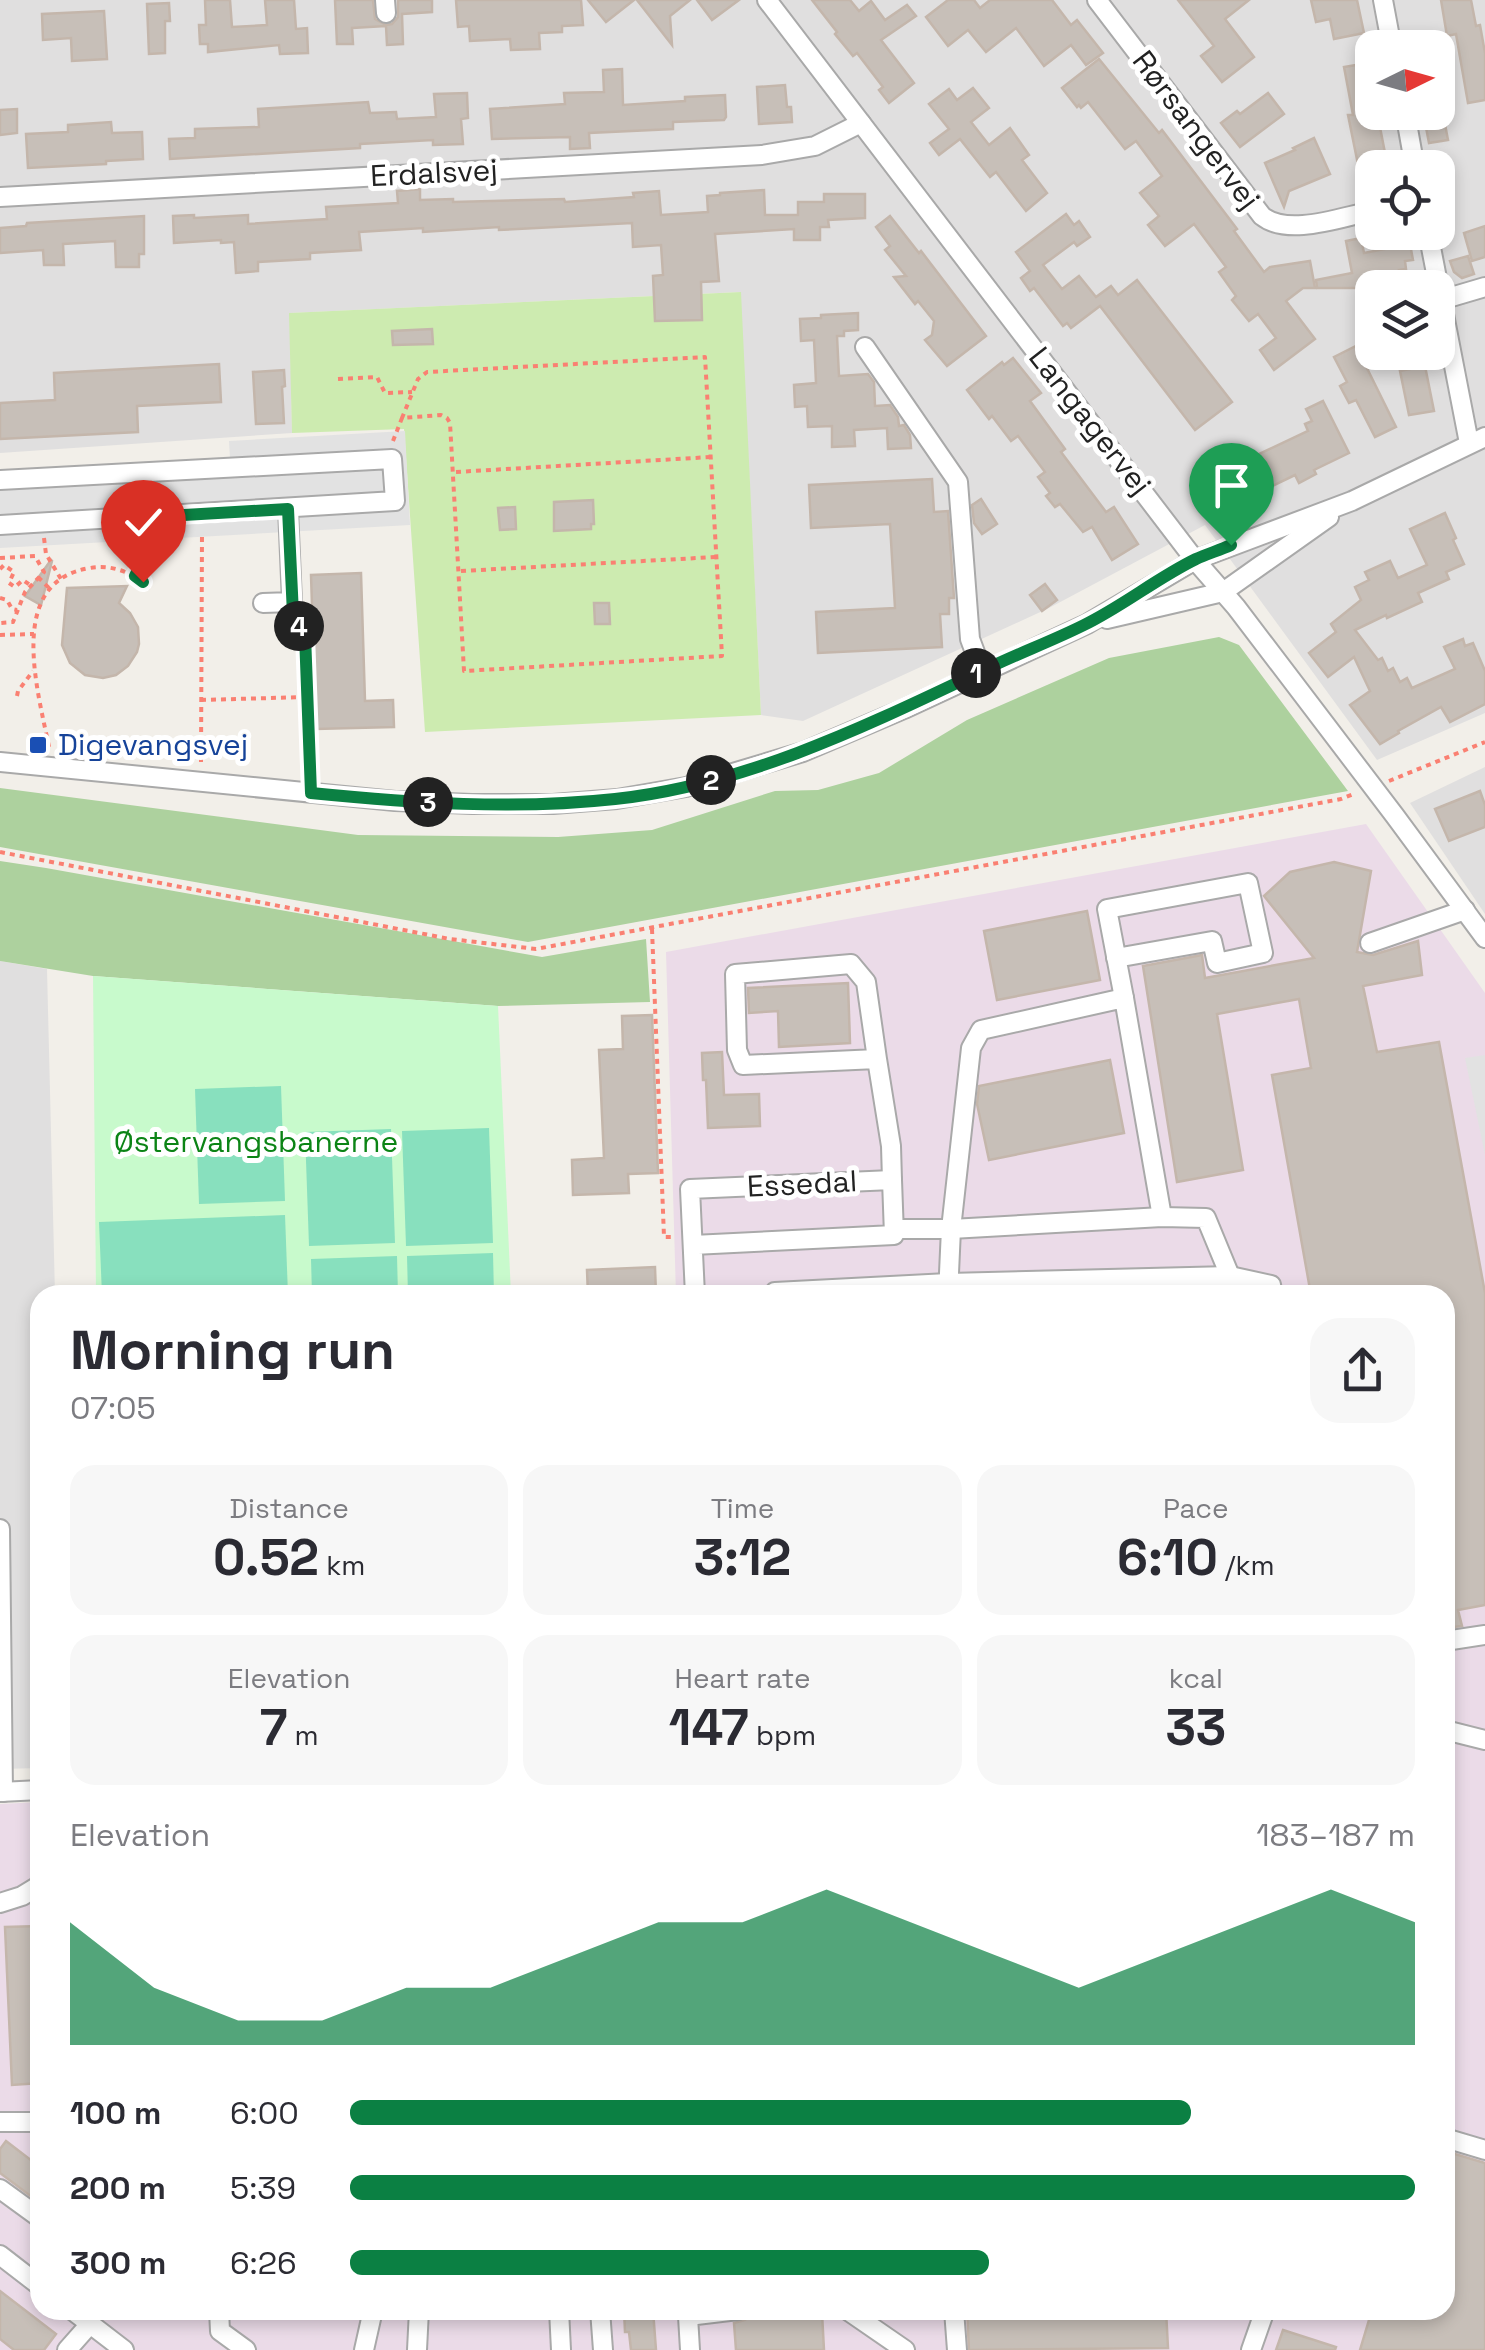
<!DOCTYPE html>
<html lang="en">
<head>
<meta charset="utf-8">
<style>
  :root { --surface:#fff; --page:#f7f7f7; --text:#2b2b33; --muted:#7c7c81; --accent:#0b8043 }
  body { margin:0; font-family:"Space Grotesk",sans-serif; background:var(--page); color:var(--text); height:100vh; display:flex; flex-direction:column; font-size:38px; white-space:nowrap }
  * { box-sizing:border-box; margin:0 }
  p { font-size:32px; color:var(--muted) }
  .icon { flex:none; width:55px; height:55px; fill:none; stroke:currentColor; stroke-width:2; stroke-linecap:round; stroke-linejoin:round }
  .map { position:relative; flex:1; overflow:hidden }
  .side { position:absolute; left:30px; top:1285px; width:1425px; height:1035px; display:flex; flex-direction:column; background:var(--surface); border-radius:30px; box-shadow:0 5px 15px #0003 }
  .side>* { flex:none }
  .needle { width:65px; rotate:85deg }
  .fabs { position:absolute; left:1355px; top:30px; display:grid; gap:20px }
  .fabs a { display:grid; place-items:center; width:100px; height:100px; border-radius:20px; background:var(--surface); box-shadow:0 5px 15px #0003; font-size:50px }
  .pin { position:absolute; display:grid; place-items:center; width:85px; height:85px; color:#fff; margin:-102px -42px; border-radius:50% 50% 50% 0; rotate:-45deg; box-shadow:0 0 10px #0007 }
  .pin .icon { rotate:45deg }
  .km { position:absolute; width:50px; height:50px; margin:-25px; border-radius:50%; background:#222; color:#fff; font-size:28px; line-height:50px; text-align:center }
  .round { display:grid; place-items:center; flex:none; width:105px; height:105px; border-radius:30px; background:var(--page) }
  .headline { display:flex; align-items:center; justify-content:space-between; height:170px; padding:0 40px }
  h1 { font-size:55px; font-weight:800; line-height:75px }
  .metrics { display:grid; grid-template-columns:repeat(3,1fr); gap:15px; height:170px; padding:10px 40px }
  .metrics div { display:grid; align-content:center; border-radius:25px; background:var(--page); text-align:center }
  .metrics b { font-size:50px; font-weight:800 }
  .metrics small { font-size:28px; font-weight:400 }
  .metrics p { font-size:28px }
  .chart { height:280px; padding:20px 40px }
  .chart p { display:flex; justify-content:space-between }
  .chart svg { width:100%; height:180px; margin-top:10px; fill:var(--accent); opacity:.7 }
  ul { padding:0 40px; list-style:none; font-size:32px }
  li { display:grid; grid-template-columns:160px 120px 1fr; align-items:center; height:75px }
  li i { height:25px; border-radius:12px; background:var(--accent) }
  .map>svg:first-child { display:block }
  .residential { fill:#e0dfdf; fill-rule:evenodd }
  .industrial { fill:#ebdbe8 }
  .grass { fill:#cdebb0 }
  .forest { fill:#add19e }
  .park { fill:#c8facc }
  .pitch { fill:#88e0be }
  .parking { fill:#e2e2e2 }
  .building { fill:#c7bfb8; stroke:#c4b6ab; stroke-width:2.5 }
  .lines { fill:none; stroke-linecap:round; stroke-linejoin:round }
  .minor-casing { stroke:#a9a9a9; stroke-width:22 }
  .path { stroke:#fa8072; stroke-width:4; stroke-dasharray:5 5; stroke-linecap:butt }
  .minor { stroke:#fff; stroke-width:18 }
  .route-casing { stroke:#fff; stroke-width:20 }
  .route { stroke:#0b8043; stroke-width:12 }
  .transit-dot { fill:#1a4fb4; stroke:#fff; stroke-width:4 }
  .labels { text-anchor:middle; stroke-width:10; stroke-linejoin:round; paint-order:stroke }
  .street-label { font-size:30px; fill:#222; stroke:#fff }
  .transit-label { font-size:30px; fill:#164399; stroke:#fff; text-anchor:start }
  .park-label { font-size:30px; fill:#0c8416; stroke:#fff }
</style>
</head>
<body>
<div class="map">
<svg width="1485" height="2350" viewBox="0 0 1485 2350">
  <rect width="100%" height="100%" fill="#f2efe9"/>
  <g class="residential">
    <path d="M 0,0 L 1485,0 L 1485,713 L 1377,760 L 1205,525 L 1049,608 L 803,721 L 761,715 L 740,292 L 290,313 L 292,433 L 0,453 ZM 1372,48 L 1438,48 L 1438,112 L 1372,112 ZM 1372,168 L 1438,168 L 1438,232 L 1372,232 ZM 1372,288 L 1438,288 L 1438,352 L 1372,352 Z"/>
    <polygon points="1485,767 1485,914 1410,803"/>
    <polygon points="0,961 47,969 55,1295 40,1295 40,1768 0,1769"/>
  </g>
  <polygon class="industrial" points="1366,824 1485,993 1485,2350 0,2350 0,1804 40,1802 40,2310 1445,2310 1445,1295 676,1295 666,952"/>
  <polygon class="grass" points="741,292 761,715 425,732 404,429 292,433 289,313"/>
  <g class="forest">
    <polygon points="1219,637 1239,645 1348,791 528,942 0,847 0,788 358,835 558,837 652,830 775,791 818,790 879,773 967,720 1109,658"/>
    <polygon points="0,861 46,868 542,957 646,939 650,1002 498,1006 93,976 0,961"/>
  </g>
  <polygon class="park" points="93,976 498,1006 511,1295 96,1295"/>
  <g class="pitch">
    <polygon points="281,1086 285,1201 199,1204 195,1089"/>
    <polygon points="489,1128 493,1243 406,1246 402,1131"/>
    <polygon points="391,1129 395,1243 309,1246 305,1132"/>
    <polygon points="285,1215 288,1295 102,1295 99,1222"/>
    <polygon points="493,1253 494,1295 408,1295 407,1256"/>
    <polygon points="397,1256 398,1295 312,1295 311,1259"/>
  </g>
  <g class="parking">
    <polygon points="405,431 410,525 0,548 0,472 230,459 229,441"/>
    <polygon points="1485,1055 1485,1155 1465,1058"/>
  </g>
  <g class="building">
    <polygon points="205,0 230,0 232,27 267,25 265,0 294,0 296,29 307,28 308,53 280,54 279,45 208,52 208,44 200,44 199,25 206,25"/>
    <polygon points="335,0 373,0 375,19 386,25 392,24 398,17 398,0 432,0 432,12 402,14 403,44 387,45 386,26 352,28 353,44 337,44"/>
    <polygon points="456,0 581,0 583,25 562,26 562,32 539,33 540,49 511,50 510,39 470,41 469,26 458,27"/>
    <polygon points="588,0 634,0 606,22"/>
    <polygon points="637,0 690,0 670,16 672,45"/>
    <polygon points="697,0 739,0 712,20"/>
    <polygon points="812,0 850,0 859,11 871,1 885,20 907,5 916,16 881,40 914,83 889,103 879,90 883,87 857,53 853,56 835,34 837,32"/>
    <polygon points="948,0 974,0 980,8 990,0 1052,0 1071,25 1077,20 1103,53 1086,65 1071,45 1044,66 1016,28 986,52 968,30 948,46 926,17"/>
    <polygon points="1178,0 1249,0 1225,19 1254,57 1222,82 1201,56 1214,46"/>
    <polygon points="1311,0 1357,0 1364,33 1334,39 1330,19 1316,22"/>
    <polygon points="1441,0 1471,0 1476,26 1480,25 1485,53 1485,100 1468,103 1456,34 1447,36"/>
    <polygon points="169,3 170,21 165,21 165,53 149,54 147,4"/>
    <polygon points="104,11 107,59 72,61 71,38 43,40 42,14"/>
    <polygon points="1099,59 1159,133 1162,130 1237,229 1234,231 1264,272 1270,267 1310,261 1315,288 1303,288 1286,301 1315,339 1274,370 1260,350 1276,338 1258,314 1249,321 1232,300 1236,296 1219,272 1226,267 1194,224 1165,246 1148,225 1159,216 1140,193 1162,176 1136,141 1125,149 1088,102 1081,108 1079,105 1077,107 1062,88"/>
    <polygon points="1368,63 1372,86 1372,112 1377,112 1386,158 1372,160 1372,198 1365,199 1348,115 1353,115 1344,67"/>
    <polygon points="622,69 623,105 685,101 685,97 725,95 726,117 724,120 673,122 673,129 589,133 590,148 570,149 570,137 492,139 490,109 565,104 564,93 604,92 603,70"/>
    <polygon points="785,85 787,107 791,107 792,122 759,124 757,87"/>
    <polygon points="973,88 989,108 971,122 989,145 1010,128 1029,155 1022,160 1047,193 1026,211 996,172 990,177 960,139 939,155 930,143 949,129 929,104 949,89 957,100"/>
    <polygon points="467,93 468,118 461,119 463,144 433,145 433,140 360,144 360,148 170,159 169,139 195,138 195,129 259,127 258,109 368,102 370,113 396,112 397,119 436,117 434,94"/>
    <polygon points="1268,93 1284,114 1240,147 1221,123 1237,111 1240,114"/>
    <polygon points="17,109 17,133 0,135 0,110"/>
    <polygon points="1444,119 1448,140 1429,143 1425,122"/>
    <polygon points="111,122 112,133 142,132 143,159 106,161 106,164 28,168 26,134 68,132 68,125"/>
    <polygon points="1314,138 1330,174 1289,191 1284,207 1265,163 1295,150 1293,148"/>
    <polygon points="420,189 420,200 453,199 453,202 564,199 565,202 634,197 633,193 659,191 661,215 708,212 707,196 720,195 720,193 764,190 765,215 798,215 798,202 824,202 824,194 865,194 865,218 828,220 829,227 820,227 820,240 794,240 794,229 715,234 719,281 701,282 702,320 655,321 653,276 663,275 661,245 633,247 632,223 499,230 499,227 423,232 423,228 359,232 361,250 310,253 310,259 258,262 258,271 236,273 234,242 221,243 221,240 174,243 173,216 194,215 194,218 248,215 248,224 327,219 326,207 398,203 397,191"/>
    <polygon points="1066,214 1074,225 1079,221 1090,237 1077,246 1074,242 1043,265 1062,289 1079,276 1096,297 1111,286 1118,295 1137,280 1232,402 1195,430 1100,306 1071,328 1067,323 1063,326 1034,288 1030,291 1021,278 1030,271 1016,252"/>
    <polygon points="144,216 144,254 139,254 139,267 116,267 115,241 63,244 64,265 44,265 43,250 0,253 0,228 26,226 27,223"/>
    <polygon points="890,216 919,253 921,251 986,336 947,366 925,340 932,335 934,321 918,301 915,304 894,277 906,276 885,250 890,246 876,227"/>
    <polygon points="1485,226 1485,257 1472,261 1464,233"/>
    <polygon points="1361,238 1364,253 1410,244 1413,260 1405,261 1406,269 1399,270 1402,288 1317,288 1316,280 1352,273 1346,241"/>
    <polygon points="1468,256 1474,274 1462,278 1454,272 1450,261"/>
    <polygon points="858,313 858,330 844,331 844,336 837,336 839,376 868,374 874,382 875,406 890,405 898,417 899,426 904,425 910,435 911,448 888,449 887,428 854,430 855,446 832,447 832,426 808,427 807,406 795,407 794,385 816,383 814,340 801,341 800,319 821,318 821,315"/>
    <polygon points="432,329 433,344 393,345 392,331"/>
    <polygon points="1356,346 1396,427 1375,437 1356,400 1349,403 1340,386 1347,382 1334,357"/>
    <polygon points="1013,358 1041,393 1030,401 1065,449 1061,452 1106,512 1114,507 1138,544 1112,560 1092,527 1083,532 1060,504 1055,507 1046,496 1050,493 1038,477 1045,472 1018,436 1011,441 992,416 989,419 967,390 1002,362 1004,365"/>
    <polygon points="219,364 221,402 137,406 138,432 0,439 0,403 55,400 54,373"/>
    <polygon points="1425,366 1434,411 1409,415 1400,371"/>
    <polygon points="284,370 285,386 282,387 284,423 256,424 253,372"/>
    <polygon points="1323,401 1349,453 1314,470 1316,474 1299,483 1295,475 1264,490 1261,485 1212,510 1200,485 1218,476 1215,469 1235,459 1238,464 1308,431 1305,424 1312,421 1306,409"/>
    <polygon points="932,479 934,512 948,511 954,598 949,598 949,614 940,614 942,647 818,653 816,612 895,608 890,524 811,528 809,485"/>
    <polygon points="981,499 997,524 982,534 974,523 972,505"/>
    <polygon points="593,500 594,524 591,524 591,529 554,531 554,502"/>
    <polygon points="515,507 516,529 500,530 498,508"/>
    <polygon points="1445,513 1456,538 1453,540 1464,564 1446,572 1449,579 1418,593 1422,602 1387,618 1386,615 1355,630 1378,660 1382,658 1388,671 1393,668 1400,682 1407,678 1412,688 1455,669 1444,647 1463,639 1465,646 1473,643 1485,671 1485,704 1450,722 1441,707 1398,731 1399,733 1380,744 1350,705 1370,691 1354,657 1328,677 1309,653 1336,632 1331,624 1361,600 1355,587 1369,580 1365,572 1390,561 1398,578 1427,565 1410,529"/>
    <polygon points="51,560 52,561 41,605 25,596"/>
    <polygon points="361,573 365,701 393,700 394,727 316,729 311,575"/>
    <polygon points="1045,584 1057,600 1042,611 1030,595"/>
    <polygon points="127,586 119,603 130,613 138,627 139,644 137,652 128,666 116,675 103,678 85,675 70,663 62,645 67,588"/>
    <polygon points="594,603 609,603 610,624 595,624"/>
    <polygon points="1480,791 1485,805 1485,827 1449,841 1435,809"/>
    <polygon points="1334,862 1371,871 1357,952 1373,955 1418,941 1422,975 1363,986 1377,1052 1439,1042 1485,1293 1485,1605 1458,1610 1462,1626 1445,1628 1445,1295 1311,1295 1272,1075 1311,1068 1299,999 1217,1014 1243,1170 1177,1182 1143,966 1202,955 1205,978 1314,958 1264,896 1290,872"/>
    <polygon points="1087,911 1100,980 997,1000 984,931"/>
    <polygon points="848,983 850,1043 779,1047 778,1011 749,1013 748,988"/>
    <polygon points="652,1015 658,1173 628,1174 629,1193 573,1195 572,1160 604,1158 599,1050 623,1049 622,1016"/>
    <polygon points="722,1052 724,1095 759,1094 760,1126 708,1128 706,1080 703,1080 702,1053"/>
    <polygon points="1110,1060 1124,1133 989,1160 977,1104 979,1086"/>
    <polygon points="655,1267 656,1295 588,1295 587,1270"/>
    <polygon points="40,1926 40,2083 12,2085 5,1927"/>
    <polygon points="6,2141 40,2167 40,2203 0,2173 0,2149"/>
    <polygon points="1445,2151 1485,2163 1485,2350 1360,2350 1372,2310 1445,2310"/>
    <polygon points="0,2291 56,2334 44,2350 14,2350 0,2339"/>
    <polygon points="624,2310 653,2310 656,2350 631,2350 629,2332 625,2332"/>
    <polygon points="967,2310 1166,2310 1168,2348 969,2350"/>
    <polygon points="822,2313 824,2350 736,2350 734,2323 745,2320 748,2317"/>
    <polygon points="1283,2330 1336,2347 1335,2350 1276,2350"/>
  </g>
  <g class="lines">
    <defs>
      <g id="minor">
        <polyline points="385,0 386,13"/>
        <polyline points="767,0 1195,560 1236,607 1395,816 1485,938"/>
        <path d="M 1097,0 L 1262,216 C 1288,237 1341,217 1372,211"/>
        <polyline points="1383,0 1392,48"/>
        <polyline points="1405,112 1415,168"/>
        <polyline points="0,197 762,155 815,146 861,123"/>
        <polyline points="1428,232 1469,443"/>
        <polyline points="1441,300 1485,287"/>
        <polyline points="865,347 958,482 970,639 982,671"/>
        <polyline points="0,480 392,459 395,501 0,525"/>
        <polyline points="263,603 292,602 288,509"/>
        <polyline points="1107,619 1223,592 1329,517"/>
        <polyline points="0,762 395,801 472,804 553,804 617,799 686,787 803,752 904,709 1087,624 1195,560 1352,501 1485,437"/>
        <polyline points="1370,943 1465,910"/>
        <polyline points="1116,958 1212,941 1217,963 1263,953 1248,883 1107,909 1124,998"/>
        <polyline points="877,1059 866,982 851,964 735,974 737,1050 743,1065 877,1059 891,1146 892,1180"/>
        <polyline points="894,1229 951,1229 1162,1217 1206,1218 1230,1276"/>
        <polyline points="693,1245 894,1235 892,1180 690,1189 695,1295"/>
        <polyline points="774,1295 775,1292 948,1283 1230,1276 1271,1285 1273,1295"/>
        <polyline points="948,1295 951,1229 971,1048 981,1030 1124,998 1162,1217"/>
        <polyline points="0,1529 3,1792"/>
        <polyline points="1445,1641 1485,1635"/>
        <polyline points="1445,1730 1485,1740"/>
        <polyline points="0,1792 40,1790"/>
        <polyline points="0,1903 22,1896 40,1885"/>
        <polyline points="0,2122 40,2122"/>
        <polyline points="1445,2138 1485,2150"/>
        <polyline points="0,2189 40,2218"/>
        <polyline points="0,2255 40,2286"/>
        <polyline points="72,2310 124,2350"/>
        <polyline points="219,2310 220,2331 246,2350"/>
        <polyline points="559,2310 561,2350"/>
        <polyline points="600,2310 603,2350"/>
        <polyline points="847,2310 905,2350"/>
        <polyline points="954,2310 957,2350"/>
        <polyline points="67,2350 90,2324"/>
        <polyline points="364,2350 373,2310"/>
        <polyline points="417,2350 419,2310"/>
        <polyline points="690,2350 688,2316 738,2310"/>
        <polyline points="1251,2350 1265,2310"/>
      </g>
    </defs>
    <use href="#minor" class="minor-casing"/>
    <g class="path">
      <polyline points="338,379 377,377 385,393 412,392"/>
      <polyline points="393,441 402,418 441,415 447,418 450,423 464,671 722,656 705,357 427,372 418,379 402,418"/>
      <polyline points="456,472 711,457"/>
      <polyline points="44,538 46,554 61,579"/>
      <polyline points="0,558 35,556 44,572 25,592 13,622 0,623"/>
      <polyline points="0,569 4,565 14,572 9,583 15,587 23,580 30,585"/>
      <polyline points="461,571 716,557"/>
      <polyline points="135,576 150,547 151,535"/>
      <polyline points="38,577 50,589"/>
      <polyline points="0,598 7,600 12,609 17,610"/>
      <polyline points="295,621 305,635 311,773"/>
      <polyline points="0,635 34,634"/>
      <polyline points="17,696 18,691 33,671"/>
      <polyline points="201,700 306,697"/>
      <path d="M 49,747 C 38,691 5,581 90,568 C 115,564 135,574 153,591"/>
      <polyline points="201,762 202,532"/>
      <polyline points="1389,781 1485,742"/>
      <polyline points="0,852 450,939 536,949 1341,799 1356,793"/>
      <polyline points="652,929 664,1237 675,1237"/>
    </g>
    <use href="#minor" class="minor"/>
  </g>
  <g class="lines">
    <defs>
      <path id="route" d="M 143,582 L 135,576 L 151,544 L 150,517 L 288,509 L 293,614 L 295,621 L 305,635 L 311,793 C 412,803 514,810 615,799 C 745,785 864,727 980,672 C 1014,655 1050,642 1084,625 C 1123,606 1157,578 1196,559 C 1207,554 1220,550 1231,545"/>
    </defs>
    <use href="#route" class="route-casing"/>
    <use href="#route" class="route"/>
  </g>
  <rect class="transit-dot" x="28" y="735" width="20" height="20" rx="5"/>
  <g class="labels">
    <g class="street-label">
      <text transform="translate(1196 130) rotate(53)" y="10">Rørsangervej</text>
      <text transform="translate(434 173) rotate(-3)" y="10">Erdalsvej</text>
      <text transform="translate(1090 421) rotate(52)" y="10">Langagervej</text>
      <text transform="translate(802 1184) rotate(-3)" y="10">Essedal</text>
    </g>
    <g class="transit-label">
      <text x="58" y="755">Digevangsvej</text>
    </g>
    <g class="park-label">
      <text x="256" y="1152">Østervangsbanerne</text>
    </g>
  </g>
</svg>
<div class="fabs">
<a><svg class="needle" viewBox="-14 -14 28 28"><path d="M0-13l5 13h-10z" fill="#e53935"/><path d="M0 13l5-13h-10z" fill="#7c7c81"/></svg></a>
<a><svg class="icon" aria-label="locate" viewBox="0 0 24 24"><circle cx="12" cy="12" r="6"/><path d="M12 2v4M12 18v4M2 12h4M18 12h4"/></svg></a>
<a><svg class="icon" aria-label="layers" viewBox="0 0 24 24"><path d="M12 4l9 5-9 5-9-5zM3 14l9 5 9-5"/></svg></a>
</div>
<div class="pin" style="left:1231px;top:545px;background:#1e9e55"><svg class="icon" aria-label="arrive" viewBox="0 0 24 24"><path d="M6 21V4h12l-3 4 3 4H6"/></svg></div>
<div class="pin" style="left:143px;top:582px;background:#d93025"><svg class="icon" aria-label="check" viewBox="0 0 24 24"><path d="M5 12l5 5 9-10"/></svg></div>
<b class="km" style="left:976px;top:673px">1</b>
<b class="km" style="left:711px;top:780px">2</b>
<b class="km" style="left:428px;top:802px">3</b>
<b class="km" style="left:299px;top:626px">4</b>
<section class="side">
<div class="headline"><div><h1>Morning run</h1><p>07:05</p></div><a class="round"><svg class="icon" aria-label="share" viewBox="0 0 24 24"><path d="M12 15V3M7 8l5-5 5 5M5 13v7h14v-7"/></svg></a></div>
<div class="metrics">
<div><p>Distance</p><b>0.52<small> km</small></b></div>
<div><p>Time</p><b>3:12</b></div>
<div><p>Pace</p><b>6:10<small> /km</small></b></div>
</div>
<div class="metrics">
<div><p>Elevation</p><b>7<small> m</small></b></div>
<div><p>Heart rate</p><b>147<small> bpm</small></b></div>
<div><p>kcal</p><b>33</b></div>
</div>
<div class="chart"><p><span>Elevation</span>183–187 m</p>
<svg viewBox="0 0 160 44" preserveAspectRatio="none"><path d="M0 44V14L10 30L20 38L30 38L40 30L50 30L60 22L70 14L80 14L90 6L100 14L110 22L120 30L130 22L140 14L150 6L160 14V44z"/></svg>
</div>
<ul>
<li><b>100 m</b>6:00<i style="width:79%"></i></li>
<li><b>200 m</b>5:39<i style="width:100%"></i></li>
<li><b>300 m</b>6:26<i style="width:60%"></i></li>
</ul>
</section>
</div>
</body>
</html>
